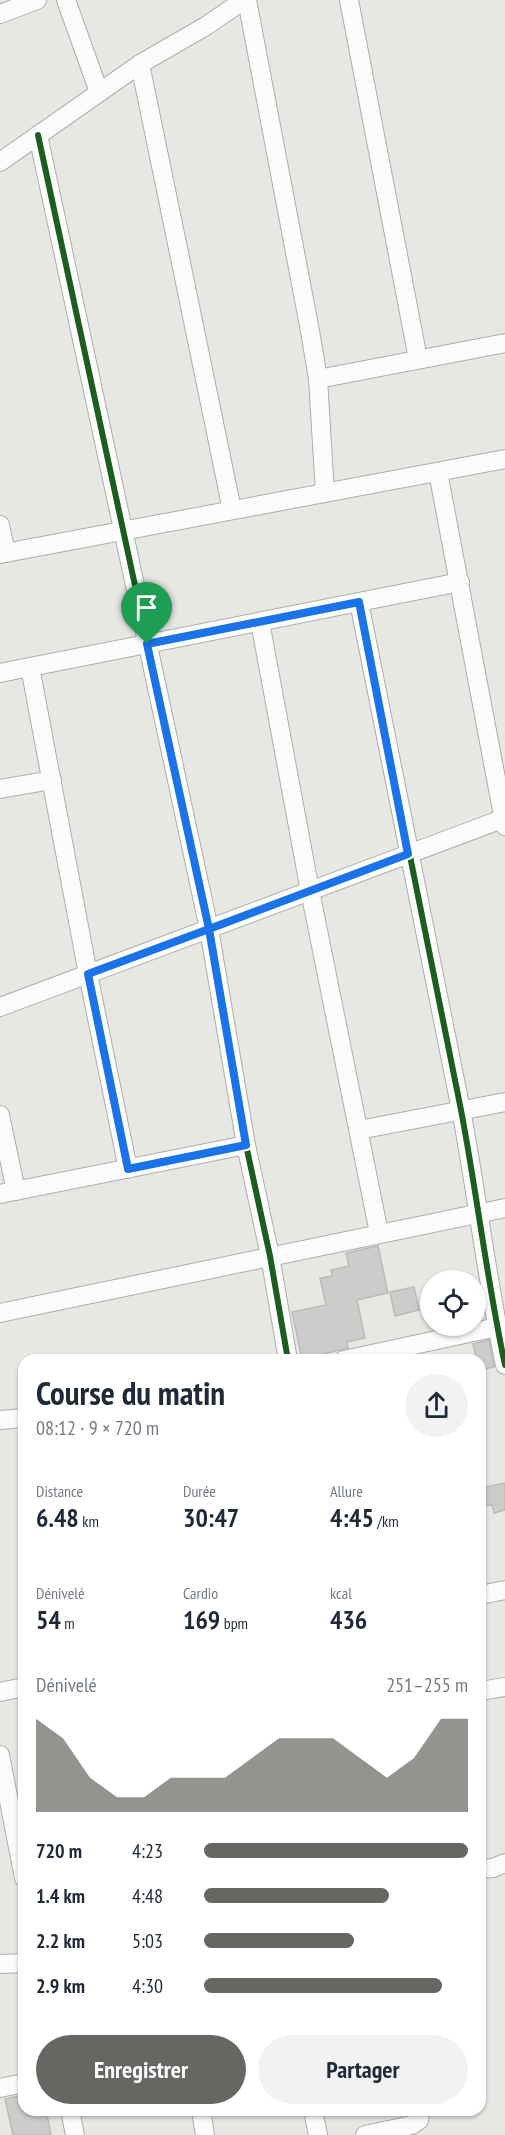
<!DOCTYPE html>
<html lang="fr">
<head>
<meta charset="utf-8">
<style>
  :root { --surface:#fff; --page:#f2f2f3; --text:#1f2937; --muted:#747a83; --accent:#666662 }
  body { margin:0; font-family:"PT Sans Narrow",sans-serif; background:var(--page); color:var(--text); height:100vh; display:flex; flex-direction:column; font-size:22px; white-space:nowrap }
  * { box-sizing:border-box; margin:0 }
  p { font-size:20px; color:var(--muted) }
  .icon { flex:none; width:33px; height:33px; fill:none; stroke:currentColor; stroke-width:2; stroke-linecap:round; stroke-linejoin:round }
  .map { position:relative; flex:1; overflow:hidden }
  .drawer { position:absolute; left:18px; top:1354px; width:468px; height:762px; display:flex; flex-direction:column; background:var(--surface); border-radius:18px; box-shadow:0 2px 4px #0004 }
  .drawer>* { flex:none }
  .controls { position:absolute; left:420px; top:1270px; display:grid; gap:12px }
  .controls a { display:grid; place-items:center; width:66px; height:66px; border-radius:50%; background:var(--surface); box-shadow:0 2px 4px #0004; font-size:30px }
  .pin { position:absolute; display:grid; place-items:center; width:51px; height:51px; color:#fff; margin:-62px -26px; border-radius:50% 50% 50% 0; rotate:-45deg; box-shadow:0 0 6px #0007 }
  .pin .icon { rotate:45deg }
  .round { display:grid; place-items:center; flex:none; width:63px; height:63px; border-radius:32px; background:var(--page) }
  .summary { display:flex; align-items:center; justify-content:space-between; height:102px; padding:0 18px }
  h1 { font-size:33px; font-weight:700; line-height:45px }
  .figures { display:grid; grid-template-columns:repeat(3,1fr); gap:9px; height:102px; padding:6px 18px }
  .figures div { display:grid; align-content:center }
  .figures b { font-size:26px; font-weight:700 }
  .figures small { font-size:16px; font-weight:400 }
  .figures p { font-size:16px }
  .chart { height:168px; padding:12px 18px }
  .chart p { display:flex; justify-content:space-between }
  .chart svg { width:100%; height:108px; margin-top:6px; fill:var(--accent); opacity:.7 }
  .cta { display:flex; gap:12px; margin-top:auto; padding:12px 18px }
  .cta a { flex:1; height:69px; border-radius:36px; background:var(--accent); color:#fff; font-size:24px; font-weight:700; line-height:69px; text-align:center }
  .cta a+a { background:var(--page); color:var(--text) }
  ul { padding:0 18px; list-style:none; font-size:20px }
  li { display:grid; grid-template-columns:96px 72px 1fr; align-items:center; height:45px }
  li i { height:15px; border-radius:8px; background:var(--accent) }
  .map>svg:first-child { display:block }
  .building { fill:#cccdca; stroke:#babbb8; stroke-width:1.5 }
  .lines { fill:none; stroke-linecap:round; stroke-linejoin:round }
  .minor-casing { stroke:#adadaa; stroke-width:20 }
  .minor { stroke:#fbfbfb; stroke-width:18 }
  .cycleway-casing { stroke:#fffffe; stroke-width:10 }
  .cycleway { stroke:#1b5e20; stroke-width:6 }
  .route-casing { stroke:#fff; stroke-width:12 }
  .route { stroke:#1a73e8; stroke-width:8 }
</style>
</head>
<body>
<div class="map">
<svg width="505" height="2135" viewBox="0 0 505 2135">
  <rect width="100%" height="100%" fill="#e7e7e3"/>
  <g class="building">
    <polygon points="378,1246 388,1293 357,1300 365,1338 347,1342 348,1348 302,1359 292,1312 326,1305 320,1278 332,1276 331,1270 349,1266 346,1253"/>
    <polygon points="414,1287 419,1310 395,1316 390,1292"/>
    <polygon points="489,1340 494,1367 480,1370 480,1360 477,1360 473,1344"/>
    <polygon points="505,1483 505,1510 494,1513 492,1505 484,1506 480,1488"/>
    <polygon points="24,2095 24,2110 46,2110 51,2135 13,2135 5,2099"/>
  </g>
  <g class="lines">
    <defs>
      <g id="minor">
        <polyline points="66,0 99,92"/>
        <polyline points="247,0 310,331 318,379 325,493"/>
        <polyline points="349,0 418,359"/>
        <polyline points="0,14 37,0"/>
        <polyline points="140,64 232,510"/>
        <polyline points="38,135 209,929 246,1145 270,1256 288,1360"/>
        <polyline points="0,162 140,64 206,26 244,0"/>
        <polyline points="318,379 505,343"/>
        <polyline points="438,472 505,826"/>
        <polyline points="0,525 6,553"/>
        <polyline points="0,554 505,459"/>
        <path d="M 359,602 C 392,771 427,940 461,1110 C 477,1194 487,1281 505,1365"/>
        <polyline points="260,622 310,891 379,1233"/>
        <polyline points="30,667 88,974 128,1169"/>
        <polyline points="0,673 460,582"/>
        <polyline points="0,789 52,780"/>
        <polyline points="0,1007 505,818"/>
        <polyline points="0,1115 16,1191"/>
        <polyline points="359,1130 505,1102"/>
        <polyline points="0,1194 246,1145"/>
        <polyline points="0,1313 505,1208"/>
        <polyline points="344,1360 497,1327"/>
        <polyline points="0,1420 24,1418"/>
        <polyline points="480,1595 505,1590"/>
        <polyline points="480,1691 505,1687"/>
        <polyline points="0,1692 24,1687"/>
        <polyline points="0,1755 24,1878"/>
        <polyline points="480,1869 493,1868 505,1863"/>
        <polyline points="0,1964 24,1963"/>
        <polyline points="0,2088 24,2083"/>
        <polyline points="70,2110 75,2135"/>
        <polyline points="201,2110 205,2135"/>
        <polyline points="313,2110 318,2135"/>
        <polyline points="365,2135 412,2125 419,2120 420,2110"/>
      </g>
    </defs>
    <use href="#minor" class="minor-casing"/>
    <use href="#minor" class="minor"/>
    <defs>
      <g id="cycleway">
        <polyline points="38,135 209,929 246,1145 270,1256 288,1360"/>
        <path d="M 359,602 C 392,771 427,940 461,1110 C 477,1194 487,1281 505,1365"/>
      </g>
    </defs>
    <use href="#cycleway" class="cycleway-casing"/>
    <use href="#cycleway" class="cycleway"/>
  </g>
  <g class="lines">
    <defs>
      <polyline id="route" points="147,644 209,929 88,974 128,1169 246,1145 209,929 408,854 359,602 147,644"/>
    </defs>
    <use href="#route" class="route-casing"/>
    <use href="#route" class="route"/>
  </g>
</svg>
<div class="controls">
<a><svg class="icon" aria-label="locate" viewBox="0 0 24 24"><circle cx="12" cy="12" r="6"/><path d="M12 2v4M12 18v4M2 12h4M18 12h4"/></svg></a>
</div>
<div class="pin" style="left:147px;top:644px;background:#1e9e55"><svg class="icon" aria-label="arrive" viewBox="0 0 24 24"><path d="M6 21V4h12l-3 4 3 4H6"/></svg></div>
<section class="drawer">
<div class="summary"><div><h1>Course du matin</h1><p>08:12 · 9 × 720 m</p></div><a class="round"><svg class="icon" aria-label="share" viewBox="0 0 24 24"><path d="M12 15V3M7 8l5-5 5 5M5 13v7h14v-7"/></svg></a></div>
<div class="figures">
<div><p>Distance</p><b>6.48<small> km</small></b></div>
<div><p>Durée</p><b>30:47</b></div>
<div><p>Allure</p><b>4:45<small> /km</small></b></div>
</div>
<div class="figures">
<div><p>Dénivelé</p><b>54<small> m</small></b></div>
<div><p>Cardio</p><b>169<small> bpm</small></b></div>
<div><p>kcal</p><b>436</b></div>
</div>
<div class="chart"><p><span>Dénivelé</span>251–255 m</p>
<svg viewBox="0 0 160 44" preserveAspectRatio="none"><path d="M0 44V6L10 14L20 30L30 38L40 38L50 30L60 30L70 30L80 22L90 14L100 14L110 14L120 22L130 30L140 22L150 6L160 6V44z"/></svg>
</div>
<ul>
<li><b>720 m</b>4:23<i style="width:100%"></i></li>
<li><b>1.4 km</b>4:48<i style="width:70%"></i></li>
<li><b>2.2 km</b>5:03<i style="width:57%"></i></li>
<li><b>2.9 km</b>4:30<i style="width:90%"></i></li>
</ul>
<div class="cta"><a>Enregistrer</a><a>Partager</a></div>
</section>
</div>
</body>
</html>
